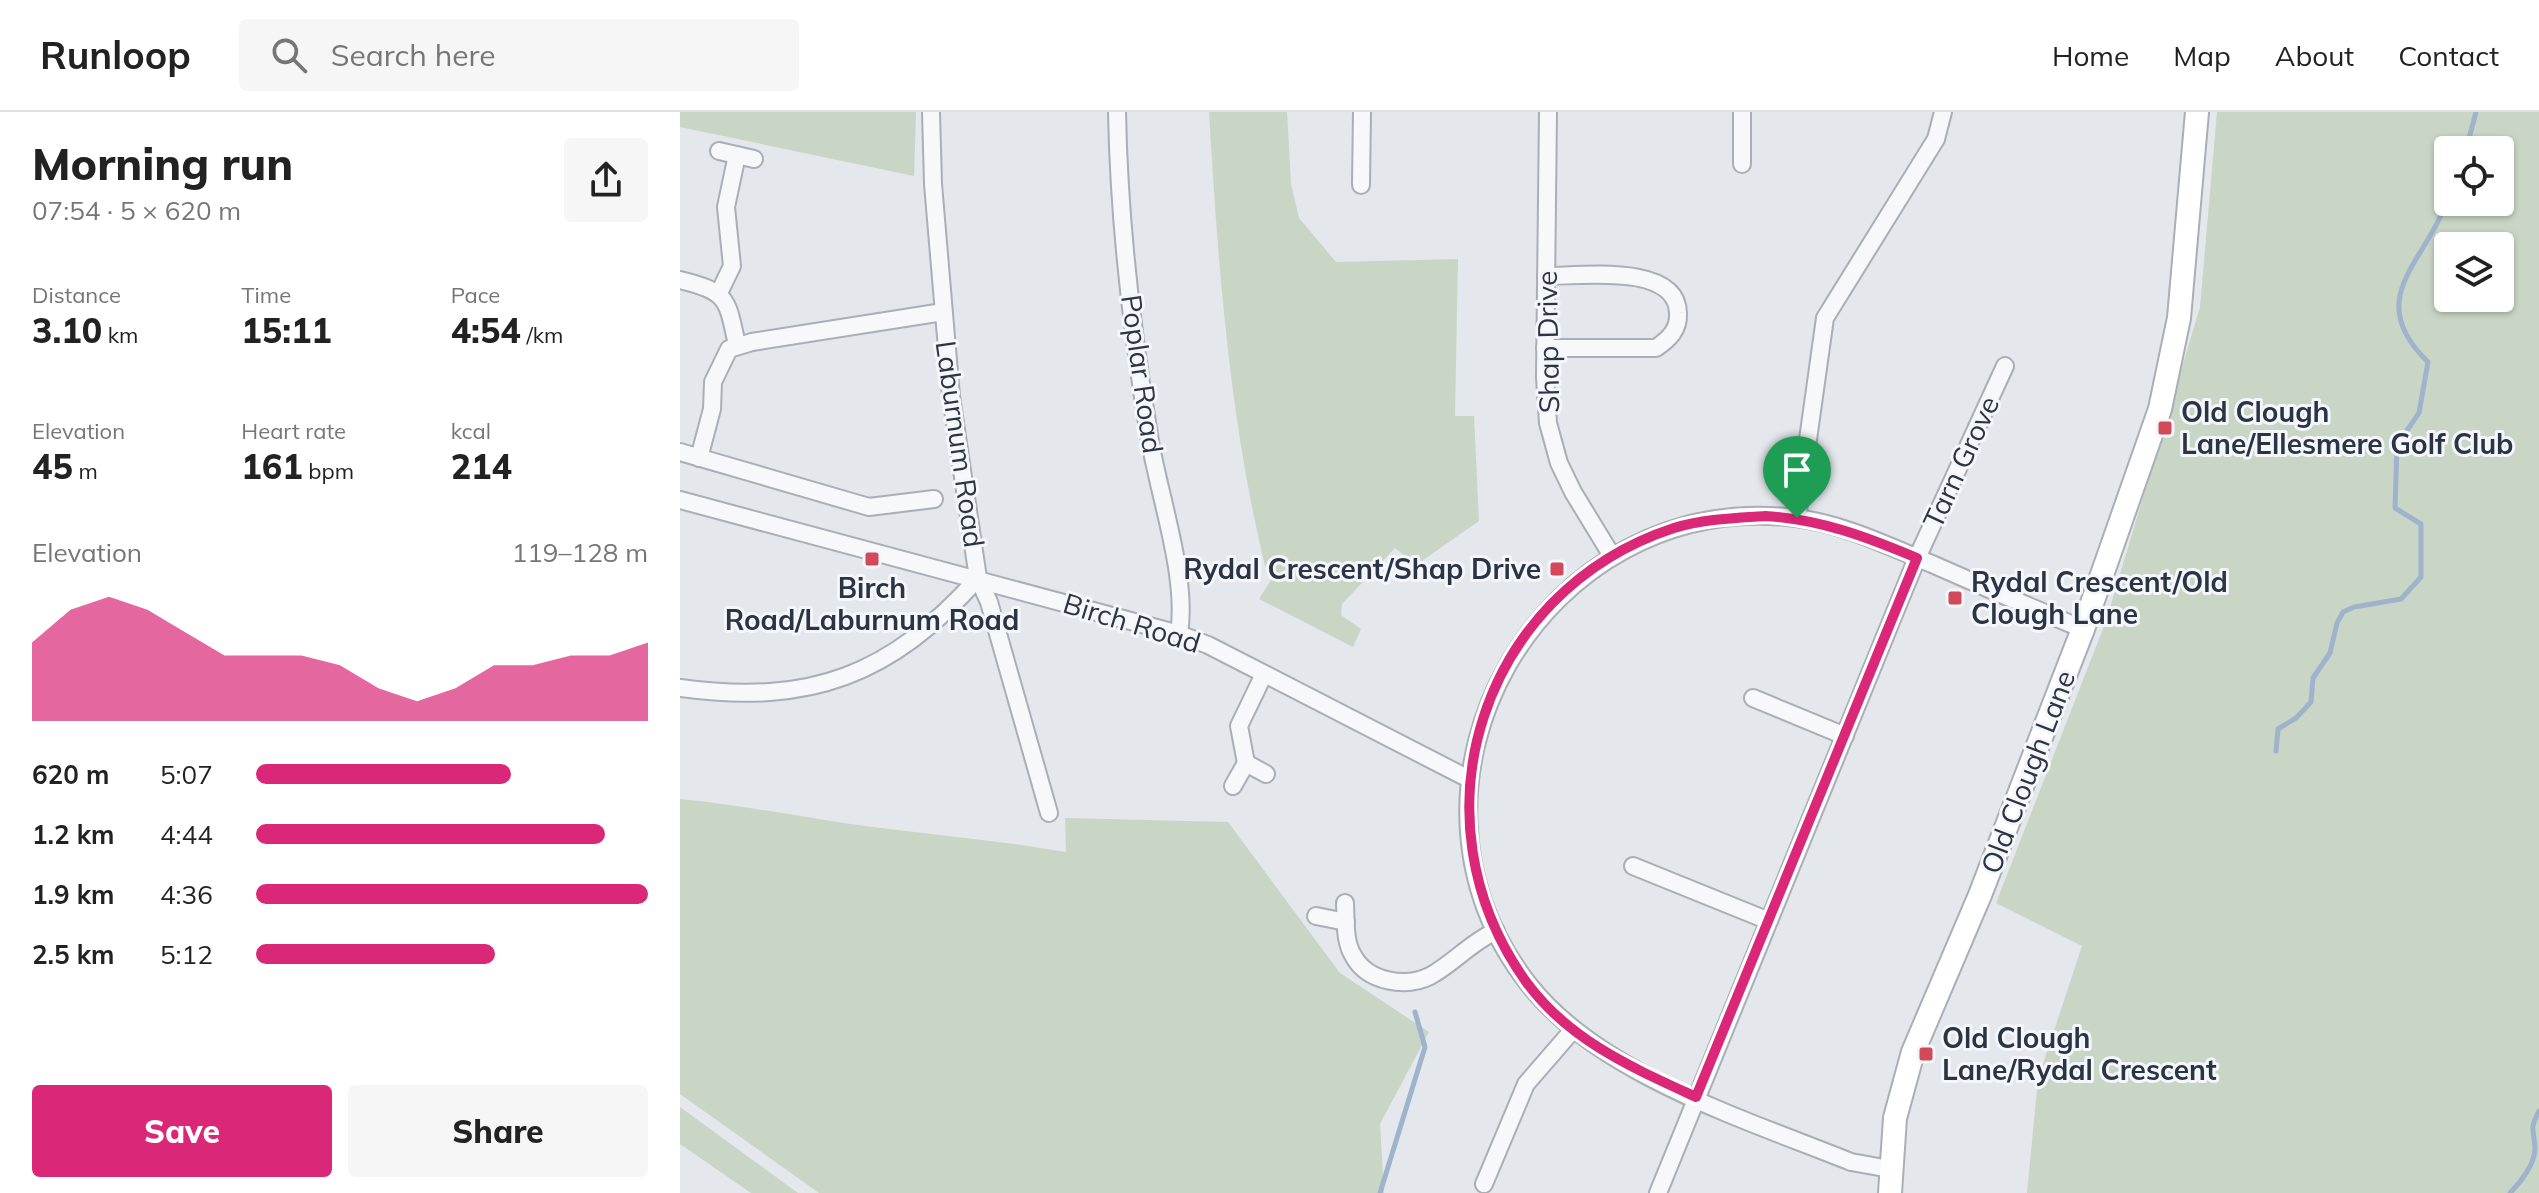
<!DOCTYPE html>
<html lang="en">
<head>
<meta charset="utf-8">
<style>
  :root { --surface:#fff; --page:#f6f6f6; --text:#222; --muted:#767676; --line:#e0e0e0; --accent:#db2777 }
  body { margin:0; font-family:Mulish,sans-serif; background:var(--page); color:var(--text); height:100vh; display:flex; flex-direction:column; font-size:30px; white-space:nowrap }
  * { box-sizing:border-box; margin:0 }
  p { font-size:26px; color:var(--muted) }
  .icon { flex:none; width:44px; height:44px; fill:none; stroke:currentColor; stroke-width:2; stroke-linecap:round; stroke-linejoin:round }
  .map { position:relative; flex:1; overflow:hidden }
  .drawer { display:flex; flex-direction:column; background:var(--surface); width:680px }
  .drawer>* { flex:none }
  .tools { position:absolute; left:1754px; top:24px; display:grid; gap:16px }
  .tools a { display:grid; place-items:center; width:80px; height:80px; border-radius:8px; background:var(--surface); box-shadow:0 2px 6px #0004; font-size:40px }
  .pin { position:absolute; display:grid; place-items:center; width:68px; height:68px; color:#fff; margin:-82px -34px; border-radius:50% 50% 50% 0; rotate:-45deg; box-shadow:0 0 8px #0007 }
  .pin .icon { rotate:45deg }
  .round { display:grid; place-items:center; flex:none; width:84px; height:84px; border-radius:8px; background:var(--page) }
  .head { display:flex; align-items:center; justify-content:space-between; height:136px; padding:0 32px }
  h1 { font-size:44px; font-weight:800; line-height:60px }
  .metrics { display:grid; grid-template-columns:repeat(3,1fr); gap:12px; height:136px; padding:8px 32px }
  .metrics div { display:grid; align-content:center }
  .metrics b { font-size:34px; font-weight:800 }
  .metrics small { font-size:22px; font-weight:400 }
  .metrics p { font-size:22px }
  .chart { height:224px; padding:16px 32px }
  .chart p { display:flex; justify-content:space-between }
  .chart svg { width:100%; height:144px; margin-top:8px; fill:var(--accent); opacity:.7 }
  .primary-button { display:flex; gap:16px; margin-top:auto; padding:16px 32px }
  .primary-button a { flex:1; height:92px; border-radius:8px; background:var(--accent); color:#fff; font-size:32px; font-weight:800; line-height:92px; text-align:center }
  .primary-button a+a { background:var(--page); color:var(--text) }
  ul { padding:0 32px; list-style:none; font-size:26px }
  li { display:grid; grid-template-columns:128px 96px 1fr; align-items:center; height:60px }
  li i { height:20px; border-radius:10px; background:var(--accent) }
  header { display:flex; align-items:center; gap:48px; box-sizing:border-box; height:112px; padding:0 40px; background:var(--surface); border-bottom:2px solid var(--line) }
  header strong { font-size:38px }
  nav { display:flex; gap:44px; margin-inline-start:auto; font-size:28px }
  .search { width:560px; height:72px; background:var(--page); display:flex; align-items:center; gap:20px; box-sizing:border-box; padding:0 28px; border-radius:8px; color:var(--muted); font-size:30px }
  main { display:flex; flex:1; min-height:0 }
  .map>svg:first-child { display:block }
  .green { fill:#c9d6c5; fill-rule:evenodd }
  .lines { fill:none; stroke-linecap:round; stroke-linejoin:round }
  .stream { stroke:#9fb4cc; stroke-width:5 }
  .street-casing { stroke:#a9aeb7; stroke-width:20 }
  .secondary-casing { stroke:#a9aeb7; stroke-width:26 }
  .street { stroke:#f7f8fa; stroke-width:16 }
  .secondary { stroke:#fff; stroke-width:22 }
  .route-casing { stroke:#fff; stroke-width:16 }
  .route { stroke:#db2777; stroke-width:10 }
  .poi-dot { fill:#d1495b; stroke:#f4f6f9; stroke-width:3 }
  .labels { text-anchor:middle; stroke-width:6; stroke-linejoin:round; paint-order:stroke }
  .street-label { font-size:28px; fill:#2b3445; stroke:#f4f6f9 }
  .poi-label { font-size:28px; font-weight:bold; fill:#2b3445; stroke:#f4f6f9; text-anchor:start }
</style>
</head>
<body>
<header>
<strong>Runloop</strong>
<div class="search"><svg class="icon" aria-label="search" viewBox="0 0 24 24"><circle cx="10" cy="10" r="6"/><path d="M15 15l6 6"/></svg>Search here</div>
<nav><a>Home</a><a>Map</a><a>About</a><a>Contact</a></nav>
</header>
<main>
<section class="drawer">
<div class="head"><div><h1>Morning run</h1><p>07:54 · 5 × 620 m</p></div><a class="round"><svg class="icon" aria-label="share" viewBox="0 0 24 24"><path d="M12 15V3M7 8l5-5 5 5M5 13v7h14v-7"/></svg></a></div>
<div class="metrics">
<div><p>Distance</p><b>3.10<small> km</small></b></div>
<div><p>Time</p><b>15:11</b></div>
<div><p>Pace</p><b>4:54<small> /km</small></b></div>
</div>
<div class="metrics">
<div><p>Elevation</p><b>45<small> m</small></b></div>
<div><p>Heart rate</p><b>161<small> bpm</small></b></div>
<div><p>kcal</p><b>214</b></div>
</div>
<div class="chart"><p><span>Elevation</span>119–128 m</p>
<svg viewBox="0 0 160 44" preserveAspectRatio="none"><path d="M0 44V20L10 10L20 6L30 10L40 17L50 24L60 24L70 24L80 27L90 34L100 38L110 34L120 27L130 27L140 24L150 24L160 20V44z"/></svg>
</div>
<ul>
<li><b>620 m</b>5:07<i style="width:65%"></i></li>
<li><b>1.2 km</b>4:44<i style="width:89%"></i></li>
<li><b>1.9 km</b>4:36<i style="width:100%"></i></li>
<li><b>2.5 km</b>5:12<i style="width:61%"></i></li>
</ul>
<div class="primary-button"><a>Save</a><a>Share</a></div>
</section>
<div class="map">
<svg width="1859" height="1081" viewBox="0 0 1859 1081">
  <rect width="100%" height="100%" fill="#e4e7ec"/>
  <g class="green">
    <polygon points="0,0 236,0 234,64 0,15"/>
    <path d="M 529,0 L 607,0 L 611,72 L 619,106 L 656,150 L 778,147 L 775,304 L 794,304 L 799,409 L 736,453 L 715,436 L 662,492 L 661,503 L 681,517 L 673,535 L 579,487 L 594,463 L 585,454 C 549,305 538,152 529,0 Z"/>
    <path d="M 1537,0 L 1859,0 L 1859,1081 L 1347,1081 L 1358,967 L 1402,834 L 1316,791 L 1426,509 L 1520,195 ZM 1768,38 L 1820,38 L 1820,90 L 1768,90 ZM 1768,134 L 1820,134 L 1820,186 L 1768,186 Z"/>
    <path d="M 0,687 C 49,692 96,700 145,708 C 225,721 306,726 386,740 L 385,706 L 548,710 L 660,861 L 749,920 L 700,1012 L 704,1081 L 139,1081 L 0,982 Z"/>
    <polygon points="0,995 118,1081 71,1081 0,1032"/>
  </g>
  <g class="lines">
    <g class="stream">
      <polyline points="1786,38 1796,0"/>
      <path d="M 1596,639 L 1598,617 L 1616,606 L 1631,590 L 1633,566 L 1650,541 L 1657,511 L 1663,500 L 1674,495 L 1721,487 L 1741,465 L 1741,412 L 1715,396 L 1717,333 L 1739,301 L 1748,250 C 1679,183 1752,147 1768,83"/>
      <polyline points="700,1081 745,935 735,900"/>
      <path d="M 1830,1081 C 1841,1070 1855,1052 1855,1036 C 1854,1016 1849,1018 1859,999"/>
    </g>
    <defs>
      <g id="street">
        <polyline points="251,0 253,72 271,284 298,466 309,490 369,701"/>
        <path d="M 437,0 C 439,110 452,221 470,329 C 480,387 508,466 499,522"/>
        <polyline points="868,0 865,265 868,311 879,351 893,380 932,444"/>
        <polyline points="39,39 74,47"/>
        <polyline points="1062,52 1062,0"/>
        <polyline points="681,73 682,0"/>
        <path d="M 0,168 C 48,180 47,186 57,233"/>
        <polyline points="39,181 52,154 46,95 57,43"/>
        <path d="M 865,236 L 976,236 C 989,227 999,218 998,201 C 997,151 901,164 866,164"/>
        <polyline points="0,340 189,395 254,387"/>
        <polyline points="19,346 32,297 33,270 49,237 72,230 263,200"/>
        <polyline points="0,388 499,522 528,533 789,667"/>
        <polyline points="1117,406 1145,206 1256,27 1263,0"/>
        <path d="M 0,576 C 131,594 211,563 298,466"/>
        <polyline points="1073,586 1165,624"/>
        <polyline points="566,651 559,614 584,562"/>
        <polyline points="553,674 566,651 586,662"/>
        <polyline points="953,754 1089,809"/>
        <path d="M 665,791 C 666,809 664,830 674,845 C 688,870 726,876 750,864 C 774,851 791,830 816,819"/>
        <polyline points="636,804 666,810"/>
        <path d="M 1210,1057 L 1171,1050 C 1067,1008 921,963 850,874 C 690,672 863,375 1116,406 C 1164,412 1208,434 1252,452 C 1302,474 1352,496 1403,517"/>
        <polyline points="804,1072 846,972 892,919"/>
        <polyline points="978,1081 1237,446 1325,254"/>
      </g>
      <polyline id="secondary" points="1210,1081 1215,1006 1233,940 1300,783 1403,517 1480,297 1499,206 1517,0"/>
    </defs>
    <use href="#street" class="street-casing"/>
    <use href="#secondary" class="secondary-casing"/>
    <use href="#street" class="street"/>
    <use href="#secondary" class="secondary"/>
  </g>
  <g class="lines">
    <defs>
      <path id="route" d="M 1085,404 C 1140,407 1187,425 1237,446 L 1016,985 C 953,956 890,929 847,871 C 728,707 801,479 994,416 C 1023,407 1055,406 1085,404 Z"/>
    </defs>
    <use href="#route" class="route-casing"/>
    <use href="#route" class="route"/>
  </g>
  <g class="poi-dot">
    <rect x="1477" y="308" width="16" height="16" rx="4"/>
    <rect x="184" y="439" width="16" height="16" rx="4"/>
    <rect x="869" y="449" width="16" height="16" rx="4"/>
    <rect x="1267" y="478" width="16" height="16" rx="4"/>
    <rect x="1238" y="934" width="16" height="16" rx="4"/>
  </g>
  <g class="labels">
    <g class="street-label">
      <text transform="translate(868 230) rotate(-91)" y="10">Shap Drive</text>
      <text transform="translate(462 262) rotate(82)" y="10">Poplar Road</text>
      <text transform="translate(280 332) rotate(82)" y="10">Laburnum Road</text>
      <text transform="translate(1281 350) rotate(-65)" y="10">Tarn Grove</text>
      <text transform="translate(452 511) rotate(17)" y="10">Birch Road</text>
      <text transform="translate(1348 660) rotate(-69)" y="10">Old Clough Lane</text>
    </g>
    <g class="poi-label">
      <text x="1501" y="310">Old Clough<tspan x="1501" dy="32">Lane/Ellesmere Golf Club</tspan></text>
      <text x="861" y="467" text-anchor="end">Rydal Crescent/Shap Drive</text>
      <text x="1291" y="480">Rydal Crescent/Old<tspan x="1291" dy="32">Clough Lane</tspan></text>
      <text x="192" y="486" text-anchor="middle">Birch<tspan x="192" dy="32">Road/Laburnum Road</tspan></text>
      <text x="1262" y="936">Old Clough<tspan x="1262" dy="32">Lane/Rydal Crescent</tspan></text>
    </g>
  </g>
</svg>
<div class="tools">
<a><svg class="icon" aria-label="locate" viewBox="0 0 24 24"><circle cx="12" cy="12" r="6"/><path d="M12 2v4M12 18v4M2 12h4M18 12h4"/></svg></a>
<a><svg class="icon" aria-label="layers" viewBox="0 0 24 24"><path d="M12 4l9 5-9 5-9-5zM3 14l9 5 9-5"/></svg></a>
</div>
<div class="pin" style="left:1117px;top:406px;background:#1e9e55"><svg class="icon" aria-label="arrive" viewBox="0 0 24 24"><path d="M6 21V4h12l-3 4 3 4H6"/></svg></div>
</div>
</main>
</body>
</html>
